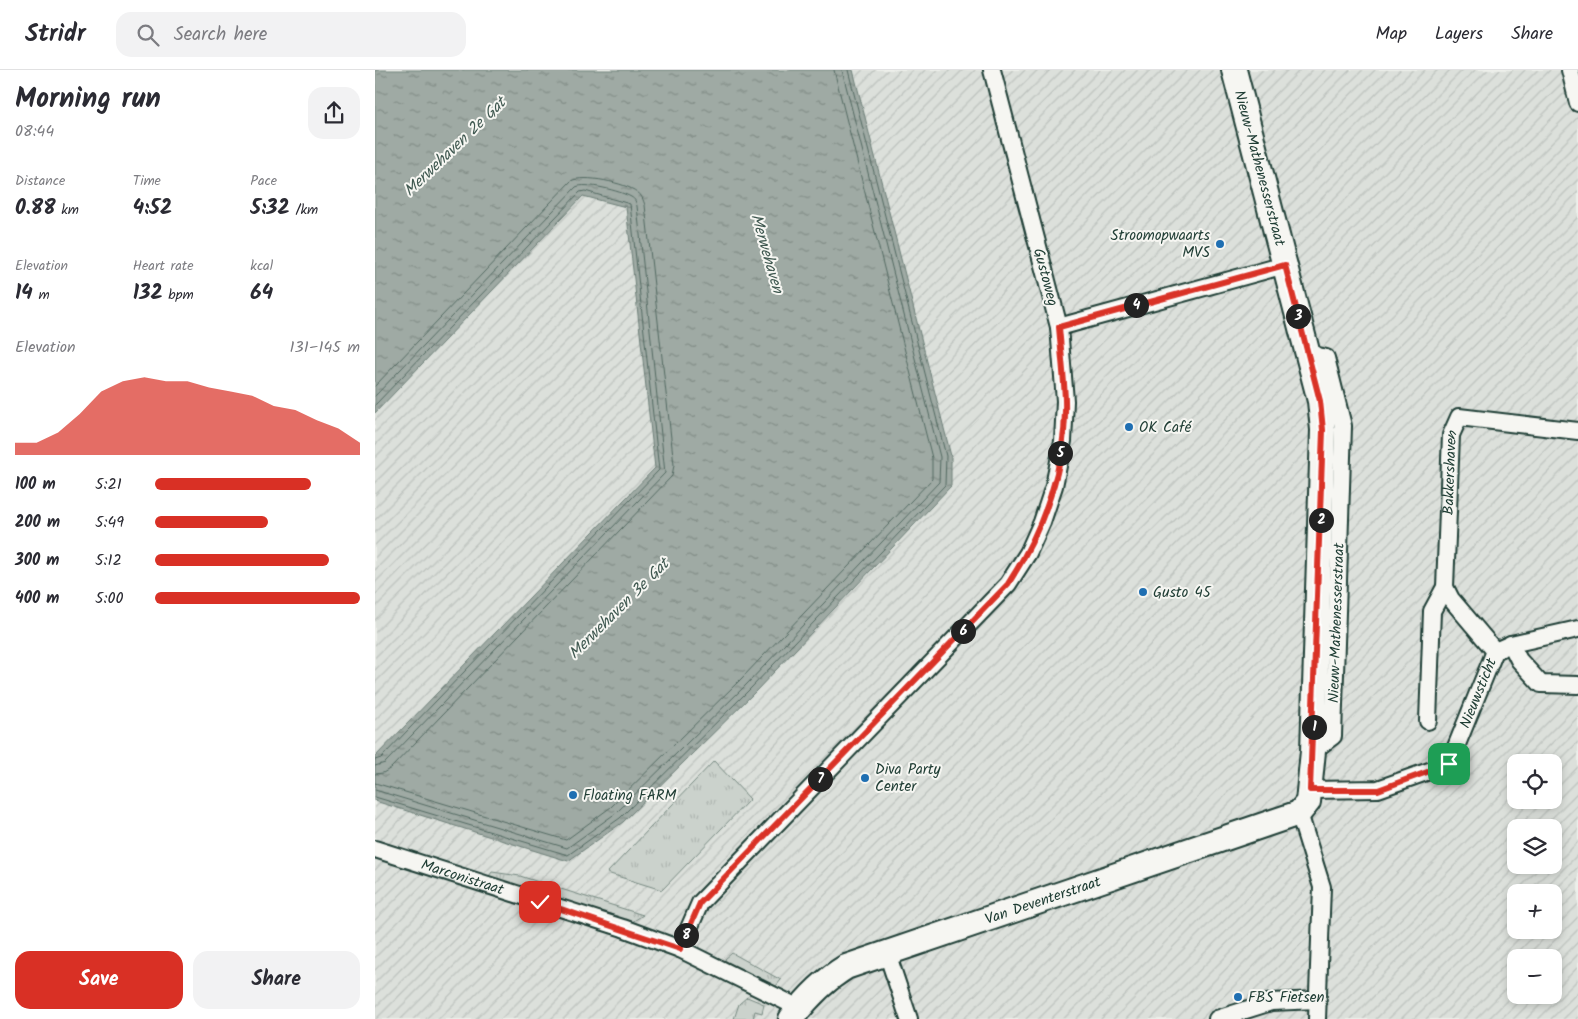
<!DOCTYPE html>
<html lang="en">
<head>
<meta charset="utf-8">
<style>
  :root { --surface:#fff; --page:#f2f2f3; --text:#2b2b33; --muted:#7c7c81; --line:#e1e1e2; --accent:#d93025 }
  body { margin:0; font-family:Kalam,sans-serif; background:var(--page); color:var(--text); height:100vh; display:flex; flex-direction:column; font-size:19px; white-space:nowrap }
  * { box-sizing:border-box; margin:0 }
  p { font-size:16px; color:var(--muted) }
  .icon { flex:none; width:28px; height:28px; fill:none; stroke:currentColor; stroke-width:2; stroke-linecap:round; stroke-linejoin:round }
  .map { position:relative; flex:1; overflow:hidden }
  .panel { display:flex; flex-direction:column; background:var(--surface); width:375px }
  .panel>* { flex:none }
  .fabs { position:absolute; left:1132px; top:684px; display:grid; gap:10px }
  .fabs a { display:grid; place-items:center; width:55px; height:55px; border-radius:10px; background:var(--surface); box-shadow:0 2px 8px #0003; font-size:25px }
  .pin { position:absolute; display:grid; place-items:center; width:42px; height:42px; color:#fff; margin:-21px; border-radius:10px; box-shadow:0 2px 8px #0006 }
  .km { position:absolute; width:25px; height:25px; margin:-12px; border-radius:50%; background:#222; color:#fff; font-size:14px; line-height:25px; text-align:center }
  .round { display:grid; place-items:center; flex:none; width:52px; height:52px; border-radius:15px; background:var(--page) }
  .summary { display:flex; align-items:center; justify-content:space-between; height:85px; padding:0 15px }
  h1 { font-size:28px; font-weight:800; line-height:38px }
  .figures { display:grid; grid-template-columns:repeat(3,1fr); gap:8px; height:85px; padding:5px 15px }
  .figures div { display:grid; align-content:center }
  .figures b { font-size:21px; font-weight:800 }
  .figures small { font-size:14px; font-weight:400 }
  .figures p { font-size:14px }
  .chart { height:140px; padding:10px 15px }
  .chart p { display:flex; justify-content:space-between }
  .chart svg { width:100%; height:90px; margin-top:5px; fill:var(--accent); opacity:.7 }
  .primary-button { display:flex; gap:10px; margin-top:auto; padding:10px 15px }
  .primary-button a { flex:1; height:58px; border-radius:15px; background:var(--accent); color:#fff; font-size:20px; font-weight:800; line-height:58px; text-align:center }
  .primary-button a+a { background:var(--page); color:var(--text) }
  ul { padding:0 15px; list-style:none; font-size:16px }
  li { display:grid; grid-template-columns:80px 60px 1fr; align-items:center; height:38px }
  li i { height:12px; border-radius:6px; background:var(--accent) }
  header { display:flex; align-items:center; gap:30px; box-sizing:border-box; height:70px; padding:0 25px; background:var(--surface); border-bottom:1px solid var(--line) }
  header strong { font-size:24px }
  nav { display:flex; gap:28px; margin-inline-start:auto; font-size:18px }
  .search { width:350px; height:45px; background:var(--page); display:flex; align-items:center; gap:12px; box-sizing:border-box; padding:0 18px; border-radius:15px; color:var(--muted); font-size:19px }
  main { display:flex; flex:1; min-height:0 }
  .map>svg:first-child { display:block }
  .industrial { fill:url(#industrial-furrows); fill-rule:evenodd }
  .grass { fill:url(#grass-tufts); stroke:#758880 }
  .water { fill:url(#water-ripples); stroke:#6c7e77 }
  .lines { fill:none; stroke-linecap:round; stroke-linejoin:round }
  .shore { stroke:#526961; stroke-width:1 }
  .street-casing { stroke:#1f3d34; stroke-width:20 }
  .secondary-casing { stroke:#1f3d34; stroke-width:28 }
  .street { stroke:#f6f6f2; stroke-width:16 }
  .secondary { stroke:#f6f6f2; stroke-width:24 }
  .route-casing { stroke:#fff; stroke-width:10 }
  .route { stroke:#d93025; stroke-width:6 }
  .poi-dot { fill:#1f6fb2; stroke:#f6f6f2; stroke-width:2 }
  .labels { text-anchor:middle; stroke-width:4; stroke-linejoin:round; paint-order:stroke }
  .street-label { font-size:15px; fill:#1f3d34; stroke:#f6f6f2 }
  .poi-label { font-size:15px; fill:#1f3d34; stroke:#f6f6f2; text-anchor:start }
  .water-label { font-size:16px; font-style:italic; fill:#3f5850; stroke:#f6f6f2 }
</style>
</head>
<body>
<header>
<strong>Stridr</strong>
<div class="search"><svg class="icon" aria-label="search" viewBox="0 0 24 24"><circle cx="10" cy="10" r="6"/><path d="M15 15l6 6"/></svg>Search here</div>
<nav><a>Map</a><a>Layers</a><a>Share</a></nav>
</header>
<main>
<section class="panel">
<div class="summary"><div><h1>Morning run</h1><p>08:44</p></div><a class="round"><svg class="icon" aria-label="share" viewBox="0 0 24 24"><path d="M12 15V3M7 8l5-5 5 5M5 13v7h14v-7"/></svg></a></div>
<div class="figures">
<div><p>Distance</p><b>0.88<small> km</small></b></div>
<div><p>Time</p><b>4:52</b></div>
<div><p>Pace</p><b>5:32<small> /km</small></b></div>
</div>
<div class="figures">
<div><p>Elevation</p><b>14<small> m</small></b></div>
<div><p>Heart rate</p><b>132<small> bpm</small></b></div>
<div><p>kcal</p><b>64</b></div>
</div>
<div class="chart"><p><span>Elevation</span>131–145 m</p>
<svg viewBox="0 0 160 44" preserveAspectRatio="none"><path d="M0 44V38L10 38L20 33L30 24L40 13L50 8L60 6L70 8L80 8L90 11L100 13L110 15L120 20L130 22L140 27L150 31L160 38V44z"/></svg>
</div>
<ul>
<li><b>100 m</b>5:21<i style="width:76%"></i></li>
<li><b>200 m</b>5:49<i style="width:55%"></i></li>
<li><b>300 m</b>5:12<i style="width:85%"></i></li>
<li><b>400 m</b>5:00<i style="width:100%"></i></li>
</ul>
<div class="primary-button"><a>Save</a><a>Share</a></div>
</section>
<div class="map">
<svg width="1203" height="949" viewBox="0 0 1203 949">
  <defs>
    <pattern id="industrial-furrows" width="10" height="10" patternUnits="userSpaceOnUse" patternTransform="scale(1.25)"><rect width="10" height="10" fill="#dce0db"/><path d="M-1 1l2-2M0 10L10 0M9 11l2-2" fill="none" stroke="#bcc1bd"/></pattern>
    <pattern id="grass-tufts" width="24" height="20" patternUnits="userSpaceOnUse" patternTransform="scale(1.25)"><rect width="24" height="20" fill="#cbd2cc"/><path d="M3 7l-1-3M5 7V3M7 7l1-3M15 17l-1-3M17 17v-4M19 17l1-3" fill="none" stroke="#aeb5b0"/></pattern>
    <pattern id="water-ripples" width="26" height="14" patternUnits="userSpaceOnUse" patternTransform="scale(1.25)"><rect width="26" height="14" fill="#9faaa4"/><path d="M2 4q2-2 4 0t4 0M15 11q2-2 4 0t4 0" fill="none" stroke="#818c86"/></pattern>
  </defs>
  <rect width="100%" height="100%" fill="#edefea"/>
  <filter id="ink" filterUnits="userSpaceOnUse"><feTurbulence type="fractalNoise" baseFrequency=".02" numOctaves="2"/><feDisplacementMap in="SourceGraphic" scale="10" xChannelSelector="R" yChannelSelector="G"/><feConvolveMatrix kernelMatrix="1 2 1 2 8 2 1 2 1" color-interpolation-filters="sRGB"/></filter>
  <g filter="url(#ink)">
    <path class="industrial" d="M 0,0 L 1203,0 L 1203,949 L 0,949 ZM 1141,692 L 1179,692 L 1179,730 L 1141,730 ZM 1141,758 L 1179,758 L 1179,795 L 1141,795 ZM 1141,822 L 1179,822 L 1179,860 L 1141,860 ZM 1141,888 L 1179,888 L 1179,925 L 1141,925 Z"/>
    <g class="grass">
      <polygon points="339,691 375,729 287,820 232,803"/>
      <polygon points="117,802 145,806 268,845 257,852 114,806"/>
      <polygon points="357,883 406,910 401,916 351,891 350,889"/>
      <polygon points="372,927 389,934 387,943 380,941 378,949 359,949 364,934"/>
    </g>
    <polygon class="water" points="0,0 478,0 576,386 576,416 380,622 248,752 193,791 0,731 0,687 280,398 251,137 208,126 0,343"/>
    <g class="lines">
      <g class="shore">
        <path d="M 0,316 L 196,111 C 208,104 251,113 262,122 C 267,125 268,130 270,135 L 299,395 L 297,406 L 16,698 L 8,703 L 0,704"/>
        <path d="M 0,326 L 201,117 C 210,112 246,121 256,127 C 260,129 261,132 262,136 L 290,403 L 10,693 L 0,696"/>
        <polyline points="0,335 205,122 210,121 255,134 284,400 6,688 0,690"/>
        <polyline points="0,713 191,770 236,737 366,609 557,409 557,388 459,0"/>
        <polyline points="0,720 192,778 241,743 372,614 564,412 565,387 467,0"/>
        <polyline points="0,727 193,785 245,748 376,618 570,415 571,386 473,0"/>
      </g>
      <defs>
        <g id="street">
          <polyline points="1195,0 1203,33"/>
          <polyline points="684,257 910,195"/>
          <polyline points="931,283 951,288 968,356 958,666 938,681"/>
          <polyline points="1070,517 1076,529 1120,581"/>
          <polyline points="1136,574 1144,590 1166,614 1203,615"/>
          <path id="s1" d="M 1053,651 L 1057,541 L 1070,517 L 1076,365 L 1084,347 L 1203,361"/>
          <path id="s2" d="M 935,720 L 1003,719 L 1074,694 L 1120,581 L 1136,574 L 1203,559"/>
          <polyline points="924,743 947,817 942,949"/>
          <path id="s3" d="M 0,779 L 248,858 L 305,879 L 424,938"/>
          <polyline points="305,879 325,833 633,514 653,483 667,452 679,416 688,371 690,331 684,257 617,0"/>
          <polyline points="512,883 534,949"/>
          <polyline points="842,949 896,932 942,930"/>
        </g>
        <g id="secondary">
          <path id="s4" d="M 416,949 C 432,928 448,911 471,897 L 924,743 L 933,732 L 938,681 L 948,360 L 945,331 L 859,0"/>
        </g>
      </defs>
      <use href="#street" class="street-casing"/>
      <use href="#secondary" class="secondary-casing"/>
      <use href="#street" class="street"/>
      <use href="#secondary" class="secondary"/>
    </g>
  </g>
  <g class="lines" filter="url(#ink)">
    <defs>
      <path id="route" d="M 165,832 L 305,879 L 325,833 L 633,514 C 668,460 692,395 690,330 C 689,306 686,281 684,257 L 910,195 L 945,331 L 948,360 L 935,720 L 1003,720 L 1074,694"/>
    </defs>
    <use href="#route" class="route-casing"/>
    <use href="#route" class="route"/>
  </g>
  <g class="poi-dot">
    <circle cx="845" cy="174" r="5"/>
    <circle cx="754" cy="357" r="5"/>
    <circle cx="768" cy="522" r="5"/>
    <circle cx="490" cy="708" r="5"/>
    <circle cx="198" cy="725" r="5"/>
    <circle cx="863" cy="927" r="5"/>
  </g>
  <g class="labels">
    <g class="street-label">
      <text transform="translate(885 98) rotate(75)" y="5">Nieuw-Mathenesserstraat</text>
      <text transform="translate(671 207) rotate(75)" y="5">Gustoweg</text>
      <text dy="5" stroke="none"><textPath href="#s1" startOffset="252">Bakkershaven</textPath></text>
      <text transform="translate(961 553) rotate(-88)" y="5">Nieuw-Mathenesserstraat</text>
      <text dy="5" stroke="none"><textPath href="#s2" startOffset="220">Nieuwsticht</textPath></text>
      <text dy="5" stroke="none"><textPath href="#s3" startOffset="92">Marconistraat</textPath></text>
      <text dy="5" stroke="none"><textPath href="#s4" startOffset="284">Van Deventerstraat</textPath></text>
    </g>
    <g class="poi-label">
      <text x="835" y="170" text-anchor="end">Stroomopwaarts<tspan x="835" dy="17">MVS</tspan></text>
      <text x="764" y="362">OK Café</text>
      <text x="778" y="527">Gusto 45</text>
      <text x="500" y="704">Diva Party<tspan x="500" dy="17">Center</tspan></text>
      <text x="208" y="730">Floating FARM</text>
      <text x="873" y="932">FBS Fietsen</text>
    </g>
    <g class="water-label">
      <text transform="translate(79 76) rotate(-44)" y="6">Merwehaven 2e Gat</text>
      <text transform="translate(393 183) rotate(74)" y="6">Merwehaven</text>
      <text transform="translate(243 538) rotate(-45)" y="6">Merwehaven 3e Gat</text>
    </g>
  </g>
</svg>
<div class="fabs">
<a><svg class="icon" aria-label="locate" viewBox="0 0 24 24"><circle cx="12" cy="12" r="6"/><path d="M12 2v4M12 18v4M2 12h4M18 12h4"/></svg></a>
<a><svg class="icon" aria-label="layers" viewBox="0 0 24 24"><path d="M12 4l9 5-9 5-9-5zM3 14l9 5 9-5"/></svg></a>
<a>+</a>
<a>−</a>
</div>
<div class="pin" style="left:1074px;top:694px;background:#1e9e55"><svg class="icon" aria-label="arrive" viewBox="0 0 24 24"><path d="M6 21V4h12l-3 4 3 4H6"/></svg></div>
<div class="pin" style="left:165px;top:832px;background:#d93025"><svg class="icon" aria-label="check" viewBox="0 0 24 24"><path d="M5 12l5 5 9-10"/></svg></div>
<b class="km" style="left:939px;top:657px">1</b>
<b class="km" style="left:946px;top:450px">2</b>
<b class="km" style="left:923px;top:246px">3</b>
<b class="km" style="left:761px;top:235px">4</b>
<b class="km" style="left:685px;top:383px">5</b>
<b class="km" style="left:588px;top:561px">6</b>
<b class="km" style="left:445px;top:709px">7</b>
<b class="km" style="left:311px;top:865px">8</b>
</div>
</main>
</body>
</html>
